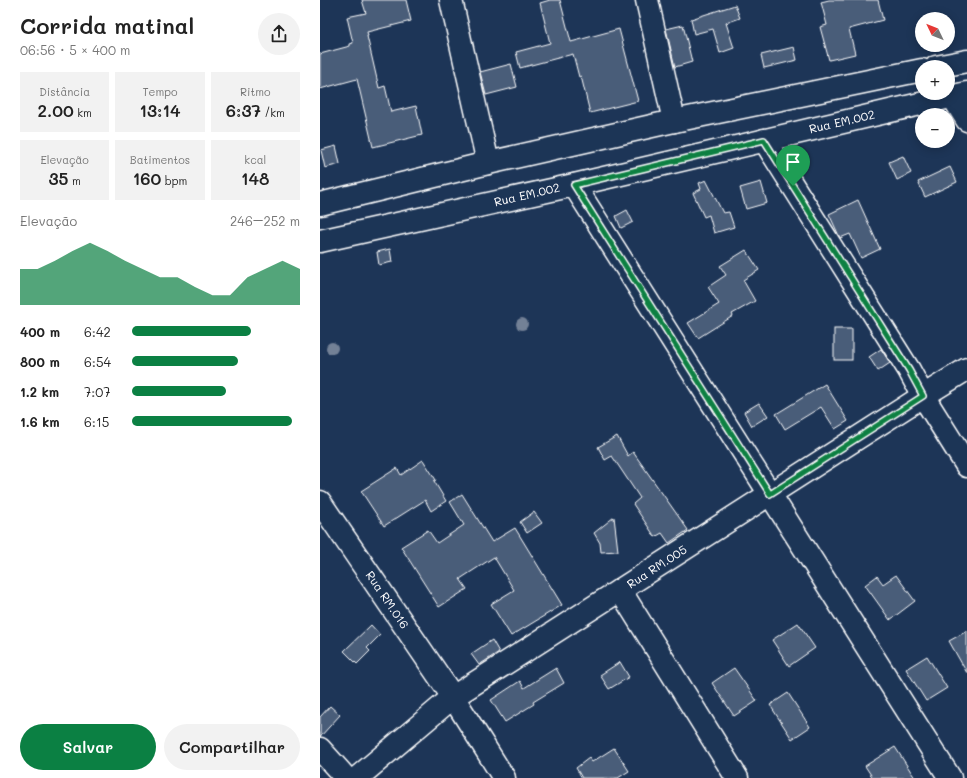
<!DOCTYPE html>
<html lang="pt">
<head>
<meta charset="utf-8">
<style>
  :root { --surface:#fff; --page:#f2f2f2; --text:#222; --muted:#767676; --accent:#0b8043 }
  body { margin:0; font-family:Mali,sans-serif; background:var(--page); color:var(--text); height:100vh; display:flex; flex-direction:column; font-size:15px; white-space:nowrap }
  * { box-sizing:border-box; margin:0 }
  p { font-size:13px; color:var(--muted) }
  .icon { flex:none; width:22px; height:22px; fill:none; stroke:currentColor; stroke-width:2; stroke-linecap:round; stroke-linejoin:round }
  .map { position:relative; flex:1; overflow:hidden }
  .side { display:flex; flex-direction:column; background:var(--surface); width:320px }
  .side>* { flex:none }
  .needle { width:26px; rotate:313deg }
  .buttons { position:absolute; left:595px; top:12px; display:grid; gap:8px }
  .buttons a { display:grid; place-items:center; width:40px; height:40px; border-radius:50%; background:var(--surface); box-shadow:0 2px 10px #0003; font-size:20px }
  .pin { position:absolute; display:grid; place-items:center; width:34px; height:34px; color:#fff; margin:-41px -17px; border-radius:50% 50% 50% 0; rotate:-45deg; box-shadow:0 0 4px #0007 }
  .pin .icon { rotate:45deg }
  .round { display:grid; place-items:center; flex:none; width:42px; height:42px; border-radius:21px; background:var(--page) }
  .overview { display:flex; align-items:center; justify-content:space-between; height:68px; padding:0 20px }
  h1 { font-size:22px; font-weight:600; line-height:30px }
  .metrics { display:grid; grid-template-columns:repeat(3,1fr); gap:6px; height:68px; padding:4px 20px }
  .metrics div { display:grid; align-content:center; border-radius:0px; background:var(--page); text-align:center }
  .metrics b { font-size:17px; font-weight:600 }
  .metrics small { font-size:11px; font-weight:400 }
  .metrics p { font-size:11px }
  .chart { height:112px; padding:8px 20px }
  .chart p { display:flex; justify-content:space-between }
  .chart svg { width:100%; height:72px; margin-top:4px; fill:var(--accent); opacity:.7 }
  .primary-button { display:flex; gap:8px; margin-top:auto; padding:8px 20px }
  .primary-button a { flex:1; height:46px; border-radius:24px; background:var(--accent); color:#fff; font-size:16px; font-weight:600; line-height:46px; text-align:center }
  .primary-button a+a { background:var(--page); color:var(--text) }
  ul { padding:0 20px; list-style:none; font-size:13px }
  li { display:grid; grid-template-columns:64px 48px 1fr; align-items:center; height:30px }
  li i { height:10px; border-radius:5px; background:var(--accent) }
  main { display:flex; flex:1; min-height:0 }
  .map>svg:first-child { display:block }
  .building { fill:#4a5d79; stroke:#fff }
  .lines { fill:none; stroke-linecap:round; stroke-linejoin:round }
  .minor-casing { stroke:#fff; stroke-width:25 }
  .minor { stroke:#1d3557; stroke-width:22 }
  .tree { fill:#738196 }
  .route-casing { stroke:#fff; stroke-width:8 }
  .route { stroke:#0b8043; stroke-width:5 }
  .labels { text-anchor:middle; stroke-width:3; stroke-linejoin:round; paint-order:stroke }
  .street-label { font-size:12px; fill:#fff; stroke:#1d3557 }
</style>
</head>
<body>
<main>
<section class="side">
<div class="overview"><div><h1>Corrida matinal</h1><p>06:56 · 5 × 400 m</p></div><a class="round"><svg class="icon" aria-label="share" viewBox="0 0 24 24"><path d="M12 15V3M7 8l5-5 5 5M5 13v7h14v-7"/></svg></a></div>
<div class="metrics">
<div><p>Distância</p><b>2.00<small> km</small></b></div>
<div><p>Tempo</p><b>13:14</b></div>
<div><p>Ritmo</p><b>6:37<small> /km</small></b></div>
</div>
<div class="metrics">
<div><p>Elevação</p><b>35<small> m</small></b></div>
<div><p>Batimentos</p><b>160<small> bpm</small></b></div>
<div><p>kcal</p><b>148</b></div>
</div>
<div class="chart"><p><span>Elevação</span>246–252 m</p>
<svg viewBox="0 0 160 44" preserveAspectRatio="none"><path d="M0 44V22L10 22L20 17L30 11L40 6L50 11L60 17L70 22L80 27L90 27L100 33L110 38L120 38L130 27L140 22L150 17L160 22V44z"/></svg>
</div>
<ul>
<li><b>400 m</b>6:42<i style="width:71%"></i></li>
<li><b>800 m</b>6:54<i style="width:63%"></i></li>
<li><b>1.2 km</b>7:07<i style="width:56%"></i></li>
<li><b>1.6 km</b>6:15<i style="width:95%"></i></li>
</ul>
<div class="primary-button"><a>Salvar</a><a>Compartilhar</a></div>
</section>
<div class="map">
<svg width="647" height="778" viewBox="0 0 647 778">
  <rect width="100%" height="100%" fill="#1d3557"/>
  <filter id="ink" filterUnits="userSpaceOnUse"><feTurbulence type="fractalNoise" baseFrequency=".025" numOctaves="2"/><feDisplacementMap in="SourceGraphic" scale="8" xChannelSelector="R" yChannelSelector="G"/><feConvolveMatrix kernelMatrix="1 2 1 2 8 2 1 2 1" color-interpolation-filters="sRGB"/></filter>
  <g filter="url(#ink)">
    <g class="building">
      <polygon points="42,0 86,0 91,21 47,32 48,36 47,36 59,88 65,86 71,112 96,106 102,135 53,147 37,79 0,89 0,54 30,46 30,44 33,43 27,17 46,13"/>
      <polygon points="230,0 240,0 251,42 299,29 318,101 270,113 261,76 259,77 253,54 200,68 196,52 230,43 220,3"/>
      <polygon points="509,0 558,0 563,20 529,29 535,54 509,60 500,27 507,25 501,2"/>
      <polygon points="415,5 420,18 406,23 414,48 400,53 393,29 374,34 371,19"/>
      <polygon points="363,25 372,62 355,67 346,29"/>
      <polygon points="474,47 477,60 444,68 441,55"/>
      <polygon points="191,64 197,87 166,95 160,72"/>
      <polygon points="16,146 20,164 5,168 1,150"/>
      <polygon points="583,156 591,173 577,180 569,162"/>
      <polygon points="630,167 637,182 605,197 598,182"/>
      <polygon points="386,180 403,213 409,212 414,227 394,233 389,215 384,217 373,193 381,189 379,183"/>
      <polygon points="441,182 447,203 426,209 420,188"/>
      <polygon points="538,200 560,249 541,258 530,234 520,238 509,214"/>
      <polygon points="307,210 313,222 301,228 296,216"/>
      <polygon points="70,249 72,262 59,265 57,252"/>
      <polygon points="426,250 439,270 423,280 435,301 412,314 413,316 378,338 368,323 399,304 388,287 406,275 400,266"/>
      <rect x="514" y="329" width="18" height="31"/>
      <polygon points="561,349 570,363 558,371 549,357"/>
      <polygon points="505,384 528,421 515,429 501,407 465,429 456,414"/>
      <polygon points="439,403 448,416 432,426 424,412"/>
      <polygon points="297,436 308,456 313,452 368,530 349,543 342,533 335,537 313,504 320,498 292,456 285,460 278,447"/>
      <polygon points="103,460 116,480 114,481 126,501 111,511 105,500 64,526 41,491 77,468 81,475"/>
      <polygon points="142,494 172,542 195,528 242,605 191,636 171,604 194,590 174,557 140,579 147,589 119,607 81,547 108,530 117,543 144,525 130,502"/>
      <polygon points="214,512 222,523 207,533 200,522"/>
      <polygon points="294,517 298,551 281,552 280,543 274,533"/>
      <polygon points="576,575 595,601 570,620 545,585 557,576 563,584"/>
      <polygon points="478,623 495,648 469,666 452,640"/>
      <polygon points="51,625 60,635 47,648 50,651 37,664 24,651"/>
      <polygon points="647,631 647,673 629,641"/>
      <polygon points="172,640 179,652 159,665 151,654"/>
      <polygon points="607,656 627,688 606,701 586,669"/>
      <polygon points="300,662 309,677 289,689 280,675"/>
      <polygon points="236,668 244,683 213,702 214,704 185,722 171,700 200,681 204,688"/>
      <polygon points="414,668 437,701 414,716 392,683"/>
      <polygon points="468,693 490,727 472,739 450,705"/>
      <polygon points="10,706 20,715 0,737 0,717"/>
      <polygon points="575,747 595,778 553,778 545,766"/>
      <polygon points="294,748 309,771 298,778 262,778 256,768 269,758 272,762"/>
    </g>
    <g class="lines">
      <defs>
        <g id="minor">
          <polyline points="131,0 168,163"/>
          <polyline points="327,0 354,121"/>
          <polyline points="616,67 647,61"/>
          <polyline points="632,96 647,120"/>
          <polyline points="444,140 589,370 603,396 647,466"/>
          <polyline points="254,185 630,778"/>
          <polyline points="0,204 168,163 354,121 602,70"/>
          <polyline points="0,241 254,185 647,93"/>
          <polyline points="0,502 133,697 184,778"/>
          <polyline points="300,590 417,778"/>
          <polyline points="0,749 26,778"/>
          <polyline points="37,778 133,697 603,396 647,369"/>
        </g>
      </defs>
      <use href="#minor" class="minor-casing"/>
      <use href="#minor" class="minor"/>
    </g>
    <g class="tree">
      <circle cx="202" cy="324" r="6"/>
      <circle cx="12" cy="348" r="6"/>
    </g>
  </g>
  <g class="lines" filter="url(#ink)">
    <defs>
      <polygon id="route" points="444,140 589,370 603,396 450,494 254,185"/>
    </defs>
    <use href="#route" class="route-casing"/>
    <use href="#route" class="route"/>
  </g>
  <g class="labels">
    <g class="street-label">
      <text transform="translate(522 122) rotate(-13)" y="4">Rua EM.002</text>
      <text transform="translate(207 195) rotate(-13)" y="4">Rua EM.002</text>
      <text transform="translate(337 567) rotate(-33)" y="4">Rua RM.005</text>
      <text transform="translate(67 600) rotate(56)" y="4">Rua RM.016</text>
    </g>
  </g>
</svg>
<div class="buttons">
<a><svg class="needle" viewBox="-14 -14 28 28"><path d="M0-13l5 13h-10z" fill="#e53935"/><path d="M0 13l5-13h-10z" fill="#767676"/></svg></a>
<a>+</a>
<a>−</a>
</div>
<div class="pin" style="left:473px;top:186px;background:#1e9e55"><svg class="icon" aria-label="arrive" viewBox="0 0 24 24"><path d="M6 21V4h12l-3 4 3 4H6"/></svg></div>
</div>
</main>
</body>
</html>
